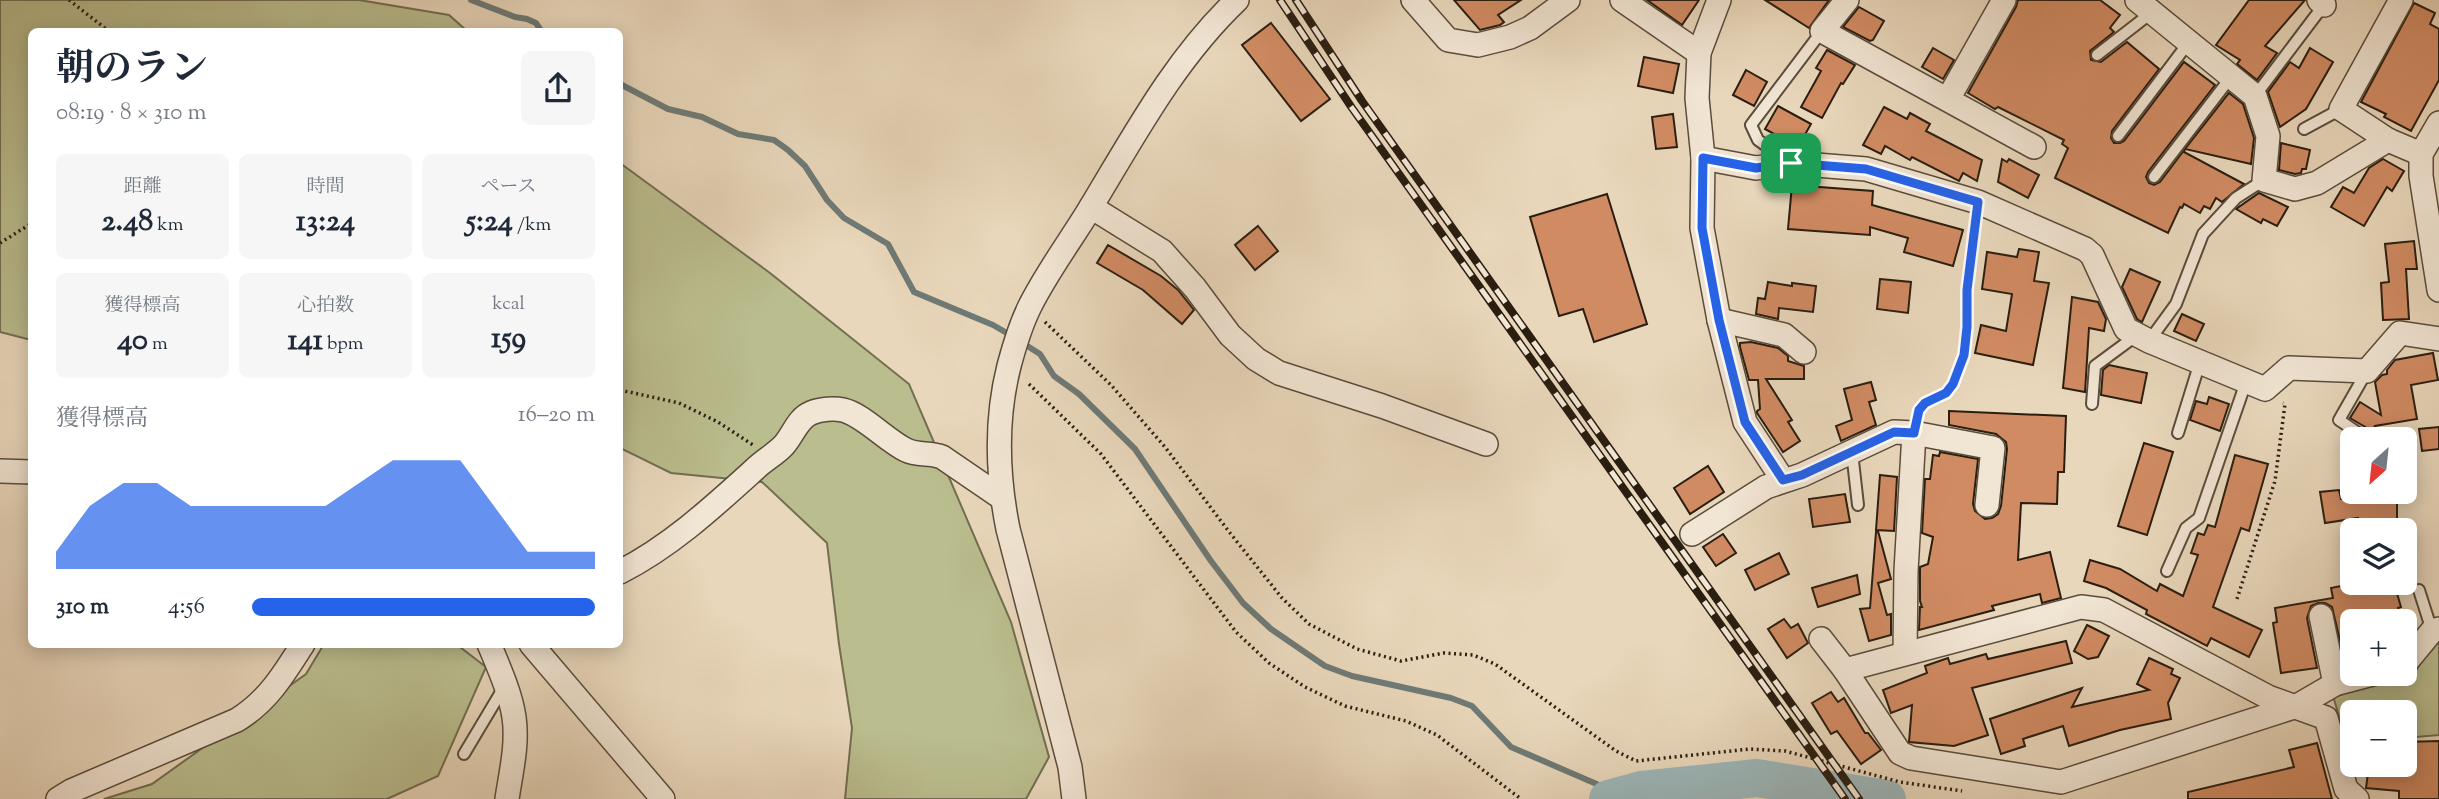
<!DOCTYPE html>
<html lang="ja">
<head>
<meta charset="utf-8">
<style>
  :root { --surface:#fff; --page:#f6f6f7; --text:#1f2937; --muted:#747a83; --accent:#2563eb }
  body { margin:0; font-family:"Sorts Mill Goudy","Noto Serif JP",serif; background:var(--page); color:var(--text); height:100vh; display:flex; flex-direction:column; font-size:26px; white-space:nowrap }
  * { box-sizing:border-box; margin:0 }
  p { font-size:23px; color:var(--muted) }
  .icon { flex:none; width:38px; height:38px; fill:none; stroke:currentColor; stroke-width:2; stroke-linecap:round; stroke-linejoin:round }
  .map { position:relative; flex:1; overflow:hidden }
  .details { position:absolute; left:28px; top:28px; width:595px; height:620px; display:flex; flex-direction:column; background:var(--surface); border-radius:10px; box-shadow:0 4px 18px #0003 }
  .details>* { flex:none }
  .needle { width:46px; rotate:207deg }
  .controls { position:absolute; left:2340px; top:427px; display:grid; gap:14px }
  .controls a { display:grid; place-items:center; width:77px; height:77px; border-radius:10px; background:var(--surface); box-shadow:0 4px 18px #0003; font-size:35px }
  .pin { position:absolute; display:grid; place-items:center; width:60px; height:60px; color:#fff; margin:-30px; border-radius:14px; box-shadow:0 4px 10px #0006 }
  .round { display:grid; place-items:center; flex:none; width:74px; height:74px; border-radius:10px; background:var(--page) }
  .overview { display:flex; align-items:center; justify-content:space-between; height:119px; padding:0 28px }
  h1 { font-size:38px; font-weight:700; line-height:52px }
  .stats { display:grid; grid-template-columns:repeat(3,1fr); gap:10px; height:119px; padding:7px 28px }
  .stats div { display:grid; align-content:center; border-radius:10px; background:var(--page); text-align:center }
  .stats b { font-size:30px; font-weight:700 }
  .stats small { font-size:19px; font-weight:400 }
  .stats p { font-size:19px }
  .chart { height:196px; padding:14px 28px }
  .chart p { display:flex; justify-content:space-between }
  .chart svg { width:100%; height:126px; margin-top:7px; fill:var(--accent); opacity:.7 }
  ul { padding:0 28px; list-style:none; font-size:23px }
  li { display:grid; grid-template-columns:112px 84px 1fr; align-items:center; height:52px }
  li i { height:18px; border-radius:9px; background:var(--accent) }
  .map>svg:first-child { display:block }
  .green { fill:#babd8e; stroke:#726e50; stroke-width:2 }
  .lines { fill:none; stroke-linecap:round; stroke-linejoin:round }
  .stream { stroke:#6e7a76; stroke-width:6 }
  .river { stroke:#9cb7ba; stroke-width:38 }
  .building { fill:#d18b63; stroke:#2a1e11; stroke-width:2 }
  .service-casing { stroke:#5a4c3c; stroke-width:14 }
  .minor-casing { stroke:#5a4c3c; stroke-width:26 }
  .path { stroke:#2a1e11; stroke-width:3.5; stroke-dasharray:2 3.5; stroke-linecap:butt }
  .service { stroke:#f1e5d3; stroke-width:10 }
  .minor { stroke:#f1e5d3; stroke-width:23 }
  .rail-casing { stroke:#2a1e11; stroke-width:8 }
  .rail { stroke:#f1e5d3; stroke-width:5; stroke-dasharray:16; stroke-linecap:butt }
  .route-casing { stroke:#fff; stroke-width:14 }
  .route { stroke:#2563eb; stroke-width:9 }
</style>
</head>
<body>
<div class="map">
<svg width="2439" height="799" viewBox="0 0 2439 799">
  <rect width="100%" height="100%" fill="#e9d7bb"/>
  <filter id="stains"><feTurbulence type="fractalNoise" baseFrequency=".00286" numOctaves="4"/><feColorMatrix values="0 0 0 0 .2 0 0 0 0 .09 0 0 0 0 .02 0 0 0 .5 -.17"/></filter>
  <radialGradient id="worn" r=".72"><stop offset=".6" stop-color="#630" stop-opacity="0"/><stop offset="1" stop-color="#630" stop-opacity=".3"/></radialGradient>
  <g class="green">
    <polygon points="0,0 359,0 449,15 467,31 32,32 31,340 0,332"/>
    <polygon points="620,163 770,273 909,384 1011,622 1049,757 1026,799 845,799 852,728 839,644 827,543 762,482 671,473 620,448"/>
    <polygon points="2439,639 2439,735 2405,738 2404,712 2352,712 2352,760 2333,696 2415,672 2435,640"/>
    <polygon points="324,644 456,644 486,667 438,776 387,799 104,799 152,784 306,674"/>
  </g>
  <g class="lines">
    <g class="stream">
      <polyline points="471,0 515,17 527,19 536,23 542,32"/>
      <polyline points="620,84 668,109 702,117 738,134 774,140 788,150 805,166 827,200 844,218 888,244 914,292 993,325 1012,336"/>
      <polyline points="1021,342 1040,354 1054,376 1079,394 1135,449 1211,561 1243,603 1271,629 1325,666 1352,676 1451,698 1472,706 1511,747 1622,795"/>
      <polyline points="1791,783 1793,799"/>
    </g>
    <polyline class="river" points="1608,799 1641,790 1757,778 1887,799"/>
  </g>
  <g class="building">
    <polygon points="1454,0 1521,0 1498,15 1504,22 1500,25 1480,30"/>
    <polygon points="1647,0 1699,0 1682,25"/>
    <polygon points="1765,0 1829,0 1809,28"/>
    <polygon points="2018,0 2100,0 2120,15 2110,28 2114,32 2090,51 2091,60 2101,62 2127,42 2159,69 2112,131 2111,138 2114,143 2120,143 2124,141 2184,62 2215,85 2148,172 2146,177 2149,183 2154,185 2160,182 2185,149 2184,152 2244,184 2222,202 2216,198 2210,209 2204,206 2200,213 2184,204 2182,208 2180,207 2168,233 2055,178 2068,148 2062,144 2064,140 1998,107 1995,109 1968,93 2016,7"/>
    <polygon points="2249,0 2305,0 2265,46 2277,53 2257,80 2237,64 2240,60 2216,45"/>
    <polygon points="2414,3 2435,13 2430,24 2439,29 2439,80 2411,131 2384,117 2386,114 2361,102"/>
    <polygon points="1859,7 1884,21 1873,40 1870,41 1843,27"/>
    <polygon points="1271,23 1330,99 1301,121 1242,45"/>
    <polygon points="1933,48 1954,60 1943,79 1922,67"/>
    <polygon points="2310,48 2333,62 2306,109 2280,127 2268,92 2290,62 2299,68"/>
    <polygon points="1827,50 1855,65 1843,84 1841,83 1822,118 1801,107 1821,71 1816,68"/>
    <polygon points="1644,57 1679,64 1673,93 1638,86"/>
    <polygon points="1746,70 1767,82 1754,106 1733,95"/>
    <polygon points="2229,93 2243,104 2254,138 2251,164 2185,149"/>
    <polygon points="1778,106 1811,124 1798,147 1765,129"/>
    <polygon points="1884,107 1907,119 1910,113 1930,124 1926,131 1982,160 1977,181 1963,173 1959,181 1912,157 1910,160 1885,146 1881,154 1863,145"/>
    <polygon points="1673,114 1677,147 1656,149 1652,117"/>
    <polygon points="2281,143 2310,150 2306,169 2302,169 2301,173 2295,174 2279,170"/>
    <polygon points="2002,159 2007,162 2009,159 2039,175 2028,198 1998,182"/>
    <polygon points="2383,159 2404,171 2392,191 2387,187 2364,226 2331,207 2343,187 2354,193 2369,168"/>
    <polygon points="1792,185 1873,191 1872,205 1963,230 1953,266 1904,252 1908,238 1870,227 1870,235 1788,229"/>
    <polygon points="2259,193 2288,207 2277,226 2263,219 2261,223 2236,209"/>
    <polygon points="1607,194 1647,324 1594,342 1583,309 1559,316 1530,217"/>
    <polygon points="1258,226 1278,251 1255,270 1235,245"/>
    <polygon points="2414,241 2417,269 2406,269 2409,319 2383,320 2381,283 2389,282 2385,244"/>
    <polygon points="1108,245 1161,276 1178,290 1194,310 1182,324 1143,290 1097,263"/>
    <polygon points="2019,249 2039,252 2034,281 2049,283 2033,365 1975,353 1981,325 2006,331 2012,294 1982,289 1987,252 2017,257"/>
    <polygon points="2130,269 2160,282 2142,322 2137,319 2122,287"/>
    <polygon points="1880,279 1911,282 1908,313 1877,309"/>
    <polygon points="1768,282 1792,286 1792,283 1816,286 1813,312 1779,308 1778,319 1756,314 1758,298 1765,299"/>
    <polygon points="2072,297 2098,302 2106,319 2104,331 2089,328 2085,392 2063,388"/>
    <polygon points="2182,314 2204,324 2196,341 2174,331"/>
    <polygon points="1751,342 1778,348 1788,356 1788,361 1804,366 1804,379 1766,379 1792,420 1788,422 1800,441 1783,452 1757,413 1757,411 1760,409 1758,380 1749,380 1740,347 1740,343"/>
    <polygon points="2433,353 2438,380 2411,385 2417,419 2375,426 2372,431 2350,418 2360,402 2381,415 2375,382 2382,375 2387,374 2387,370 2395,360"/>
    <polygon points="2109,365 2147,373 2141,403 2101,395 2103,370"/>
    <polygon points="1871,382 1876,400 1869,402 1876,425 1841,441 1836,426 1852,420 1844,389"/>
    <polygon points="2209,397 2229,404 2220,431 2190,420 2196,401 2207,404"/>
    <polygon points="1949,411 2066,416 2064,472 2058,472 2057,504 2021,503 2018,560 2050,552 2061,598 2042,603 2040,594 1992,606 1994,610 1919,630 1920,607 1922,607 1920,601 1920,567 1928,564 1933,537 1922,533 1925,479 1930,479 1933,455 1939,456 1940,452 1978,459 1973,504 1975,511 1985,519 1992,518 1998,514 2001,506 2007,449 2006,442 1996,434 1949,425"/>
    <polygon points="2439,427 2439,449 2422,451 2419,429"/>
    <polygon points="2144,443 2173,452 2147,535 2118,526"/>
    <polygon points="2235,455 2268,464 2249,531 2241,528 2213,607 2262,630 2249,657 2211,638 2207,646 2146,614 2147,610 2106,588 2084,581 2090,560 2120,569 2157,591 2160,584 2183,596 2198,555 2191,553 2198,533 2204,535 2208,525 2215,527"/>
    <polygon points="1708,466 1724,492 1690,514 1674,488"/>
    <polygon points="1880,475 1897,477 1894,531 1876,530"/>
    <polygon points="2339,490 2341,499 2397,501 2397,530 2357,530 2358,518 2325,523 2320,492"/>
    <polygon points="1845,494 1850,522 1813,527 1809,499"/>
    <polygon points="1878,531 1891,579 1878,583 1887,615 1891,614 1891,635 1869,641 1860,609 1870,608 1876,532"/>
    <polygon points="1723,534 1736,553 1716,566 1703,547"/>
    <polygon points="1779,553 1789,574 1755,590 1745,570"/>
    <polygon points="1857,575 1860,594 1818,607 1812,588"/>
    <polygon points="2356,583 2357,591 2394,583 2401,607 2398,608 2401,621 2352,621 2352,646 2342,649 2332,607 2325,603 2318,603 2311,606 2307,618 2317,668 2281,673 2273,623 2277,622 2275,608 2333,598 2331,588"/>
    <polygon points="1784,619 1791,628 1798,624 1808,643 1787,658 1768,629"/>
    <polygon points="2087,625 2109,636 2098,657 2088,659 2074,651"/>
    <polygon points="2066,641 2072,663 1972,688 1988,735 1954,746 1909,742 1912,705 1891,713 1883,690 1927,673 1925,666 1948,658 1950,664 1986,654 1988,659"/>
    <polygon points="2149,658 2173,669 2171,674 2180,678 2168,703 2171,719 2120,730 2069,746 2063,726 2023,739 2025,746 2001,754 1990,719 2082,688 2072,707 2149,690 2137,684"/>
    <polygon points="1831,692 1838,702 1844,698 1865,733 1868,733 1881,750 1861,764 1837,731 1831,734 1812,703"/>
    <polygon points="2439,741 2439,799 2399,799 2399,791 2366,788 2369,765 2404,765 2404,742"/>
    <polygon points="2317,743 2332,799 2188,799 2188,792 2294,767 2289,750"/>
  </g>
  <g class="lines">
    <defs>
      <g id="service">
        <polyline points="2097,55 2151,13"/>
        <polyline points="2255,96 2326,2"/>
        <polyline points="2304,129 2341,109"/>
        <polyline points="2118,136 2189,42"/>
        <polyline points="1789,162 1758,140 1751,125 1822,31"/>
        <polyline points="2154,177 2231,77"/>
        <polyline points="2149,341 2176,304 2203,234 2236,198 2264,180"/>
        <polyline points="2367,371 2339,420 2367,439"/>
        <polyline points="2092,404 2095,366 2137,335"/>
        <polyline points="2178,433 2200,362"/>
        <polyline points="1852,452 1858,505"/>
        <polyline points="2167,571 2186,528 2199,518 2246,382"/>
        <polyline points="2419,590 2432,631"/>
        <polyline points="464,754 504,687"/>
      </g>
      <g id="minor">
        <polyline points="1413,0 1448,40 1478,45 1510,37 1530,28 1568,0"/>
        <polyline points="1622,0 1699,53"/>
        <polyline points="1719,0 1699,53 1697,98 1703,158 1702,228 1719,320 1745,422 1783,480"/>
        <polyline points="1847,0 1822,31 2034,147"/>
        <polyline points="2137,0 2255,96 2268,136 2264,180 2295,189 2317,183 2388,140"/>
        <polyline points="2319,0 2324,5"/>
        <polyline points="2401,0 2341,109 2388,140 2421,154"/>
        <polyline points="1948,99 2004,0"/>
        <polyline points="2439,123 2421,154 2421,176 2439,290"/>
        <polyline points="1703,158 1756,168 1791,163 1866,169 1978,202 2085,249 2092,255 2126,329 2149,341 2265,389 2289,368 2367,371 2400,333 2439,339"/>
        <polyline points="1091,207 1162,251 1195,288 1230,335 1256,359 1279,373 1382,406 1486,444"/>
        <polyline points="1719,320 1784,335 1804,352"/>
        <polyline points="0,471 32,472"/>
        <polyline points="1692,534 1766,487 1802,475 1894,432 1914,433 1993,448 1987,505"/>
        <path d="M 620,572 C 671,546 713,507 755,469 C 764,460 776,454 784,445 C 793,435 798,418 811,413 C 820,409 834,408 843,410 C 862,414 887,441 906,450 C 918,456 930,452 942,457 L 1002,498"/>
        <polyline points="2321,616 2335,684"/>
        <polyline points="1821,639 1845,670 1900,753 1911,758 2061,782 2297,706 2335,684 2373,674"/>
        <path d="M 489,644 C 499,668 510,692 514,717 C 518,744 511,772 507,799"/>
        <polyline points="531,644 663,799"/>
        <polyline points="1905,653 1906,571 1914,433"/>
        <polyline points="2404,665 2432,631 2439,629"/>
        <polyline points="1845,670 2081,607 2104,610 2268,697 2326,718 2346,789 2357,799"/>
        <path d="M 58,799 L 71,791 L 237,720 C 268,701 284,674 303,644"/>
        <path d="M 1074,799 L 1070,767 L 1008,529 C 997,474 995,421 1009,366 C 1014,347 1021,324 1030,306 C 1047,272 1071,240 1091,207 C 1135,134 1175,59 1237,0"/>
      </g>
    </defs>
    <use href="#service" class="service-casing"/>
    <use href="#minor" class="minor-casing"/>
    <g class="path">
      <polyline points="69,0 110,32"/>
      <polyline points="0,243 32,223"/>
      <polyline points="1045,322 1111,385 1165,447 1230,533 1282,598 1309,624 1357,649 1401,661 1444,653 1473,655 1495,664 1616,751 1636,761 1750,749 1785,751 1900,782 1962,791"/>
      <polyline points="1029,384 1101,454 1236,632 1269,663 1305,687 1345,706 1406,721 1437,735 1521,799"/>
      <polyline points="620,390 679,403 718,422 753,445"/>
      <polyline points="1918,414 1925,403 1946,393 1960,370 1967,327 1967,290 1975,225"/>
      <polyline points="2237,599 2275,481 2285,404 2283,403"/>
    </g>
    <use href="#service" class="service"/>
    <use href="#minor" class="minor"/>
    <defs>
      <g id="rail">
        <polyline points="1280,0 1352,108 1845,799"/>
        <polyline points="1296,0 1362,101 1859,799"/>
      </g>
    </defs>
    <use href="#rail" class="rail-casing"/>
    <use href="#rail" class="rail"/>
  </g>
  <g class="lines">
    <defs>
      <polygon id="route" points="1703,158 1756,168 1791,163 1866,169 1978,202 1967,290 1967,327 1964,355 1953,384 1946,393 1925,403 1919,410 1914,433 1894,432 1802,475 1783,480 1745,422 1719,320 1702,228"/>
    </defs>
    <use href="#route" class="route-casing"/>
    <use href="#route" class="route"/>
  </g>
  <rect width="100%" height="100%" filter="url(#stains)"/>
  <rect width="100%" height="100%" fill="url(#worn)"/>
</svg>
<div class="controls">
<a><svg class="needle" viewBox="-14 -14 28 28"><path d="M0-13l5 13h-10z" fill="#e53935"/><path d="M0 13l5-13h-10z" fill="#747a83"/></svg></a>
<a><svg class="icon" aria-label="layers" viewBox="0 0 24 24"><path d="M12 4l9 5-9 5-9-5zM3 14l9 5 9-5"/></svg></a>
<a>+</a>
<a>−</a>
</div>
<div class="pin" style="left:1791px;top:163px;background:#1e9e55"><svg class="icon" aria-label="arrive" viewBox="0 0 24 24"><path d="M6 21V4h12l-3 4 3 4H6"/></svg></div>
<section class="details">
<div class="overview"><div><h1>朝のラン</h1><p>08:19 · 8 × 310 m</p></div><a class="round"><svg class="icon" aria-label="share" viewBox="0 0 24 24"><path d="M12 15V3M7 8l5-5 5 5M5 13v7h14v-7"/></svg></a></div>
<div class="stats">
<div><p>距離</p><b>2.48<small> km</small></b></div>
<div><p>時間</p><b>13:24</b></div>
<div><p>ペース</p><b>5:24<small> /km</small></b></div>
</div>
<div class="stats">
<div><p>獲得標高</p><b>40<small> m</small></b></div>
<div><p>心拍数</p><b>141<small> bpm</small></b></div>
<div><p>kcal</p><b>159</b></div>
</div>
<div class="chart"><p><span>獲得標高</span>16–20 m</p>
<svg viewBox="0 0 160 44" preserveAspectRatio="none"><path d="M0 44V38L10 22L20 14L30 14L40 22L50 22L60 22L70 22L80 22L90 14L100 6L110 6L120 6L130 22L140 38L150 38L160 38V44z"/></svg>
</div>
<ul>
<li><b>310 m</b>4:56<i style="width:100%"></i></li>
</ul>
</section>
</div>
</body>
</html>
